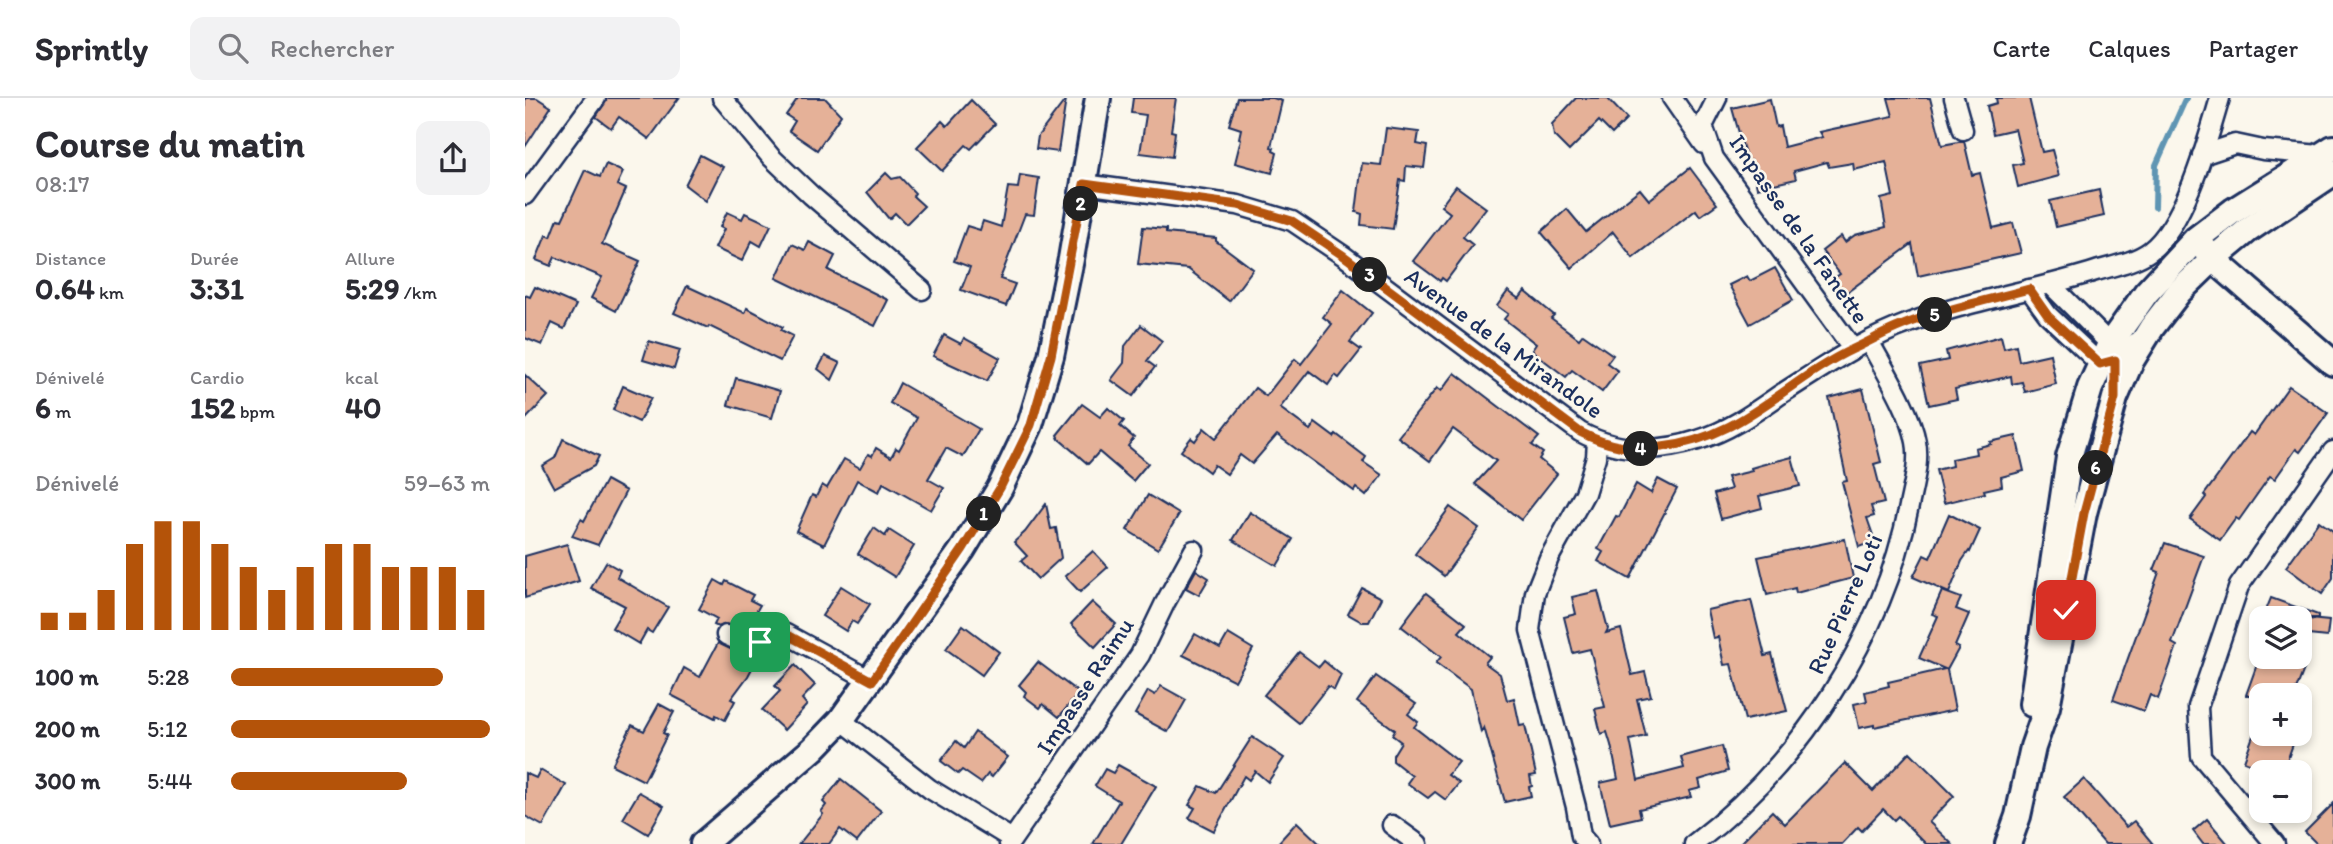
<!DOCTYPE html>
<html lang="fr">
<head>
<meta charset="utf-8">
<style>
  :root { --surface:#fff; --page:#f2f2f3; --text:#2b2b33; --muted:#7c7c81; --line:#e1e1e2; --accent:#b45309 }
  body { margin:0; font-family:Itim,sans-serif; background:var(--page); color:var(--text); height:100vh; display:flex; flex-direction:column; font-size:26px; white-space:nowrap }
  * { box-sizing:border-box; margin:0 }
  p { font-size:23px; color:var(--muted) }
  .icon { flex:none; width:38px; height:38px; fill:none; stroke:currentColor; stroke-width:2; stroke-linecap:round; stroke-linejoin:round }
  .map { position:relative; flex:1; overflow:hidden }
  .details { display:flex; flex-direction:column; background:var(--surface); width:525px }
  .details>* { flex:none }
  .tools { position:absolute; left:1724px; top:508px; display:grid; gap:14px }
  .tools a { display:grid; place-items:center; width:63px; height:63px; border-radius:14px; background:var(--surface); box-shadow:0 4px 10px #0003; font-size:35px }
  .pin { position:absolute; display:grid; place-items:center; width:60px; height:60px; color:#fff; margin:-30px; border-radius:14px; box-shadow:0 4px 10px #0006 }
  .km { position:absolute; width:35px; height:35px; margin:-18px; border-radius:50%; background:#222; color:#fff; font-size:19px; line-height:35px; text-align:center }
  .round { display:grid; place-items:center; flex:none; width:74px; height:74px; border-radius:14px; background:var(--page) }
  .headline { display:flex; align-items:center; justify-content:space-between; height:119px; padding:0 35px }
  h1 { font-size:38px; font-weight:700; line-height:52px }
  .figures { display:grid; grid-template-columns:repeat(3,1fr); gap:10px; height:119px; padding:7px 35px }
  .figures div { display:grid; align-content:center }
  .figures b { font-size:30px; font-weight:700 }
  .figures small { font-size:19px; font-weight:400 }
  .figures p { font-size:19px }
  .chart { height:196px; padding:14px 35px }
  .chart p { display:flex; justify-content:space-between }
  .chart svg { width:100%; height:126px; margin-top:7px; stroke:var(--accent); stroke-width:6 }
  ul { padding:0 35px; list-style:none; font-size:23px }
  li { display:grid; grid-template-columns:112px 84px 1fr; align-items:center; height:52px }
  li i { height:18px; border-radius:9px; background:var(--accent) }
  header { display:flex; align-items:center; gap:42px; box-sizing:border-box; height:98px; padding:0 35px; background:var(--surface); border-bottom:2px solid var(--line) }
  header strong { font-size:33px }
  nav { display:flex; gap:38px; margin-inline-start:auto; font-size:24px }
  .search { width:490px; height:63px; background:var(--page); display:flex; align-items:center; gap:18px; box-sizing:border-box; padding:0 24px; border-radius:14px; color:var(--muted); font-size:26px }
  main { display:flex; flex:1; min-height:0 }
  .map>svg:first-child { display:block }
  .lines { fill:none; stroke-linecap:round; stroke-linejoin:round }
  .stream { stroke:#5f95b3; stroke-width:6 }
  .building { fill:#e5b198; stroke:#1b2f5e; stroke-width:2 }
  .street-casing { stroke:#1b2f5e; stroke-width:23 }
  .secondary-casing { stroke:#1b2f5e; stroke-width:30 }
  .street { stroke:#fbf7ec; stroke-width:18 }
  .secondary { stroke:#fbf7ec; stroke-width:24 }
  .route-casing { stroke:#fff; stroke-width:14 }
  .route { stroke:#b45309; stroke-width:9 }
  .labels { text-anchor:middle; stroke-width:5; stroke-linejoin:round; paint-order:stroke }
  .street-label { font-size:24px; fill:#1b2f5e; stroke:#fbf7ec }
</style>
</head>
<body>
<header>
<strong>Sprintly</strong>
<div class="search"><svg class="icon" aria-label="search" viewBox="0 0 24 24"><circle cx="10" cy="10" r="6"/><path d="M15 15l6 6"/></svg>Rechercher</div>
<nav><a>Carte</a><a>Calques</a><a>Partager</a></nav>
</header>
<main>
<section class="details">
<div class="headline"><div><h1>Course du matin</h1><p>08:17</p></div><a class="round"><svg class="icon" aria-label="share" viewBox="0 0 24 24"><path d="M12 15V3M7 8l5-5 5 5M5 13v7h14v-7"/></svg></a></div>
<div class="figures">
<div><p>Distance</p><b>0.64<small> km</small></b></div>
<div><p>Durée</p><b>3:31</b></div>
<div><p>Allure</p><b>5:29<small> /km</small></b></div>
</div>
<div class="figures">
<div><p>Dénivelé</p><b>6<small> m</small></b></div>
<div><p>Cardio</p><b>152<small> bpm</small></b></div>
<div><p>kcal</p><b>40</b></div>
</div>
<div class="chart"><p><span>Dénivelé</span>59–63 m</p>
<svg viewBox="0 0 160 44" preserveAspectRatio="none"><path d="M5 44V38M15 44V38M25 44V30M35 44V14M45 44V6M55 44V6M65 44V14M75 44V22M85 44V30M95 44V22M105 44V14M115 44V14M125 44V22M135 44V22M145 44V22M155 44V30"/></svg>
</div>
<ul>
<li><b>100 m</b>5:28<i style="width:82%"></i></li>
<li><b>200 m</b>5:12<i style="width:100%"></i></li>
<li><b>300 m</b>5:44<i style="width:68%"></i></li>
</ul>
</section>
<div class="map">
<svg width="1808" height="746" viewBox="0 0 1808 746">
  <rect width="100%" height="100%" fill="#fbf7ec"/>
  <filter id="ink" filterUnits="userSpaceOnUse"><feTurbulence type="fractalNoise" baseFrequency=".0143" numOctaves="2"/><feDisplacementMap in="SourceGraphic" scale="14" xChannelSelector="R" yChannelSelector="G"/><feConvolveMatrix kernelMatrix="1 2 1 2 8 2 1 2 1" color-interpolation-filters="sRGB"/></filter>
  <g filter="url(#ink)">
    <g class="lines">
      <polyline class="stream" points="1630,109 1631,67 1661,0"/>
    </g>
    <g class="building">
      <polygon points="0,0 12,0 26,9 0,49"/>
      <polygon points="82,0 154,0 124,41 94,19 86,30 71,19"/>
      <polygon points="273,0 300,0 316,17 292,52 264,33 270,23 261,17"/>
      <polygon points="608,0 651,0 646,33 650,34 647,59 615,55 621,17 606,15"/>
      <polygon points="712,0 748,0 757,3 746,49 749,50 748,53 752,55 747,75 710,65 716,41 714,40 716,31 704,27"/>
      <polygon points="1051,0 1082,0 1102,21 1087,36 1074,23 1044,53 1029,38 1027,26"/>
      <polygon points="1363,0 1405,0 1417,47 1439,43 1447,77 1455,75 1468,130 1488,125 1496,155 1393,178 1387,146 1317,198 1305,183 1315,176 1297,153 1316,138 1320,144 1330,137 1361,129 1356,101 1368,98 1361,64 1329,72 1328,65 1304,69 1302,64 1269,73 1271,81 1232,90 1226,63 1223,67 1207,10 1245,1 1251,29 1255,28 1259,49 1297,39 1294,34 1368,18"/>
      <polygon points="1471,0 1504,0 1517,54 1527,52 1534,78 1493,89 1488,67 1498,65 1490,31 1468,36 1462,8 1472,5"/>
      <polygon points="541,1 533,54 511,51 513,38"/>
      <polygon points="446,2 470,26 446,51 441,47 417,73 392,49 417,23 422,28"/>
      <polygon points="861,30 894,34 892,46 902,48 899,70 881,68 880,83 875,82 868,131 836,127 837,116 831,114 837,65 856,67"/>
      <polygon points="175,57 198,69 181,103 160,87"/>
      <polygon points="81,66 98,74 92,87 101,91 77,146 115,163 91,213 66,200 77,179 30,159 26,168 11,162 21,137 26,139 33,121 37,122 60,72 75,79"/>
      <polygon points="1165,70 1192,106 1175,118 1171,112 1108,160 1088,134 1047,170 1016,134 1042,111 1061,134 1115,91 1124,102"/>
      <polygon points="361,75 367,81 375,79 390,95 388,98 399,108 381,126 370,115 364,121 342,94"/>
      <polygon points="495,77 514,80 509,117 500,116 475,181 490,186 481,208 436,192 445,169 429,163 442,128 455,132 458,123 476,129 483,89 493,90"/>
      <polygon points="931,88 961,110 938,139 948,147 921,183 917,180 915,183 888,163 925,115 916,108"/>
      <polygon points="1574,92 1579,118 1531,129 1525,103"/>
      <polygon points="202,114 217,121 220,115 246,127 236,148 227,143 217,163 190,150 199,131 195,129"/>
      <polygon points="618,129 641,131 641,135 691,140 691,143 728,171 704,203 663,171 613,166"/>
      <polygon points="284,144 310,158 303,172 363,202 350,228 251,180 267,146 280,152"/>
      <polygon points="1250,170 1268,202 1225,226 1204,187 1222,178 1225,183"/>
      <polygon points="162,188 220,215 222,210 258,229 256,232 268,238 255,263 184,228 183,230 149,215"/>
      <polygon points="10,189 51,207 39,231 27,225 17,247 0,240 0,197 5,199"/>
      <polygon points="818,192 847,215 825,244 836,252 814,280 810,277 803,287 784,273 755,310 785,332 790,325 809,339 811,336 841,359 838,364 857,377 841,398 831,390 829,393 752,337 727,366 715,357 702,376 689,367 684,374 656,353 666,340 670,343 679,330 691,340 730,290 741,298 770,261 776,266 807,226 798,219"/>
      <polygon points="983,193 994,201 1000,193 1029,217 1026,220 1054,241 1058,236 1088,257 1082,265 1093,273 1077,294 1047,272 1041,279 1012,257 1007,252 1011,246 979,221 983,216 972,208"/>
      <polygon points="616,227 637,243 622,263 630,269 608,298 586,282 599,265 600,248"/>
      <polygon points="419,237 436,246 439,240 475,260 462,283 408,258"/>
      <polygon points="1476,238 1479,250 1491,247 1494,263 1525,256 1531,286 1500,294 1497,284 1487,286 1486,278 1430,291 1432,301 1404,307 1395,268 1423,262 1421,253"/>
      <polygon points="124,243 155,252 149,271 118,262"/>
      <polygon points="300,258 315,265 307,282 293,271"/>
      <polygon points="930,275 1014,339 1007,347 1018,355 1014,361 1032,376 996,422 950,386 971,363 928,331 905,363 873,339 912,290 916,293"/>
      <polygon points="0,277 23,298 0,322"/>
      <polygon points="211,280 255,293 247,320 203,307"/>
      <polygon points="375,285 454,331 438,359 421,350 403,381 419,390 406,412 358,385 354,394 332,382 299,447 271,433 287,397 291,399 297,387 302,390 319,361 335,370 343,356 347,358 351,350 366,359 371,350 374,352 392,320 365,305"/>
      <polygon points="98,288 126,300 114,324 88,312"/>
      <polygon points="1764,288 1803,315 1775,354 1771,351 1750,381 1745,378 1714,422 1711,420 1695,442 1665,421 1681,399 1679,397 1725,334 1729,337"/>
      <polygon points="1338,291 1356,364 1349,366 1359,405 1346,408 1349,418 1342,420 1350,443 1334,449 1317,384 1322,383 1304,300"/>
      <polygon points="557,306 575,319 583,310 599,323 595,328 609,340 603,348 623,365 608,383 574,354 563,366 534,341 532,337"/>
      <polygon points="1491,338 1499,373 1476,379 1477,388 1459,392 1460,395 1419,405 1411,372 1427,368 1426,361 1451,356 1450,350 1466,346 1465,344"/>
      <polygon points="38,341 74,358 69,368 29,390 17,368 30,360"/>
      <polygon points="1267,359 1275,388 1234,398 1237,410 1196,421 1189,396 1206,391 1202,379 1227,373 1226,370 1236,367"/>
      <polygon points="1133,381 1152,391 1105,481 1073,463 1078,454 1073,451 1091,418 1094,419 1111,386 1126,395"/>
      <polygon points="81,382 101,393 73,447 47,438 56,421 59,423"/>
      <polygon points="623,397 654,416 633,451 602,432"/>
      <polygon points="521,406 526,431 531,430 536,460 513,481 496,463 502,458 489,444 500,434"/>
      <polygon points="925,409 954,430 919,478 890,456"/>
      <polygon points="725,414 768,441 752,468 708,442"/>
      <polygon points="1424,416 1455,432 1445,454 1444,453 1437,463 1424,495 1388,479 1399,457 1405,460"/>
      <polygon points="1794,423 1808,433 1808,480 1797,496 1761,469"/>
      <polygon points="349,430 360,438 364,432 389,448 370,479 333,456"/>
      <polygon points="1320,441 1328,480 1271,495 1270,490 1242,497 1233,459"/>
      <polygon points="1640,445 1679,458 1647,545 1652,548 1633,601 1625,597 1619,613 1588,602 1634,474 1629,472"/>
      <polygon points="42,446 54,483 0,500 0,458"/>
      <polygon points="568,453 583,469 555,494 540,478"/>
      <polygon points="81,464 95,472 92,479 143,509 127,535 122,532 114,546 87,530 100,508 66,490"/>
      <polygon points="671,472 684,480 674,497 661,490"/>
      <polygon points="190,482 199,487 201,483 228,497 225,502 235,507 220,533 201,526 193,529 189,527 192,521 174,511"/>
      <polygon points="316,488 345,506 332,526 327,523 321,533 297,518"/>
      <polygon points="837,490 856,500 844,524 837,524 823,516"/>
      <polygon points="1073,493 1083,531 1081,535 1096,531 1107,577 1120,574 1126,598 1112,601 1121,638 1105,642 1113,682 1159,670 1156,659 1197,648 1203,673 1174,682 1176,690 1164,693 1166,699 1114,711 1116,719 1085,726 1075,685 1093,681 1086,647 1082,634 1076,636 1070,611 1080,609 1065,551 1048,555 1039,519 1051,516 1047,499"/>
      <polygon points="1417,493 1436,500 1431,511 1444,516 1430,548 1434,550 1422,572 1430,612 1349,629 1349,627 1334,630 1329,606 1342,603 1340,594 1364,588 1363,584 1420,571 1394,560 1413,518 1407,516"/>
      <polygon points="901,495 941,526 934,534 965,559 960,565 975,576 982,602 989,600 995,628 1000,627 1011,677 1005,678 1007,688 1004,689 1006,698 980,704 959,629 956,634 946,591 911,565 916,559 876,528"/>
      <polygon points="1746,500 1793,517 1793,520 1738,520"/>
      <polygon points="1226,502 1240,558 1247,556 1262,613 1220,622 1206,566 1199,567 1193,539 1188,540 1182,512"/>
      <polygon points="567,504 591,526 570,549 546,526"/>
      <polygon points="1774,520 1804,523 1802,539 1774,536"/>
      <polygon points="438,527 474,554 457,577 421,551"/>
      <polygon points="670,536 695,550 703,536 728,551 710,583 658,557"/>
      <polygon points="193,545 222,559 232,561 223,578 206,601 210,603 200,622 191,617 190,620 146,597 159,570 175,579"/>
      <polygon points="774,554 794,569 799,563 816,577 809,592 803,588 774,625 739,597"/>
      <polygon points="1735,558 1767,558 1764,565 1779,571 1769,597 1721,597"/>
      <polygon points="513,564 554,595 534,619 518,606 515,610 499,598 501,594 494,587"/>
      <polygon points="270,567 290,587 277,601 282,607 259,632 237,612 255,593 250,588"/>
      <polygon points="851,578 891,606 883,616 893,624 889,629 934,664 923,677 934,685 921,702 910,694 903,700 882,685 887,678 868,663 868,657 876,644 867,637 870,632 832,604"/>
      <polygon points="636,588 661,602 643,634 610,616 623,593 630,597"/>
      <polygon points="134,606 149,614 138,635 142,637 119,683 87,667 107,627 119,633"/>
      <polygon points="450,634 483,659 467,679 463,676 456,685 437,672 433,676 416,663 431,643 439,650"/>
      <polygon points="1729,635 1772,635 1758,674 1747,674 1719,663"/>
      <polygon points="727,639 759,660 743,684 730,673 724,682 719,678 689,733 664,720 670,710 664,707 675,688 691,695"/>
      <polygon points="1385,654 1429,698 1404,724 1427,746 1401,746 1373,718 1369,722 1358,711 1337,733 1333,729 1317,746 1214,746 1247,713 1260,726 1320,665 1348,693"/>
      <polygon points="593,667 631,688 596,746 568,746 594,703 570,688 580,671 588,675"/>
      <polygon points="15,672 41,687 18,728 0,718 0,675 11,680"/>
      <polygon points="316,681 356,713 332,744 315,731 304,746 274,746 298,716 296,714 301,707 298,704"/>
      <polygon points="1559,681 1601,729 1609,723 1628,746 1580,746 1539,699"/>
      <polygon points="114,694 139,708 123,736 98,721"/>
      <polygon points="1808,706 1808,746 1792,746 1780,734"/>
      <polygon points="1682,721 1703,746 1678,746 1668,733"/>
      <polygon points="772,724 795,746 752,746"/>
    </g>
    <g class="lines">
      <defs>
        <g id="street">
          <polyline points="197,0 246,59 286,97 397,192"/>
          <polyline points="1147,0 1179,46"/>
          <polyline points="1192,0 1178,28 1189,60 1328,251"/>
          <polyline points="1429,0 1438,32"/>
          <polyline points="1677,57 1710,46 1738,52 1795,57"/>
          <path d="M 559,86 L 713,107 L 767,123 L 819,158 L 1055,334 C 1092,354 1133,355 1173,342 C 1204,333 1230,314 1256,296 C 1294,272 1330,247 1371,230 C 1435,204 1505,194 1571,173 C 1588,168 1610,164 1625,153 C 1660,127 1683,41 1695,0"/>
          <polyline points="0,97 71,0"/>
          <polyline points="1525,186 1585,246 1588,254"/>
          <polyline points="1504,191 1523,217 1575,266 1590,262 1612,244"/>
          <polyline points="201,537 227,549 244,538 261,536 347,583"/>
          <polyline points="316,622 405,691 487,741"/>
          <polyline points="867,727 893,746"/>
          <polyline points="484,746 615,557 640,505 669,452"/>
          <polyline points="1063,746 1056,738 1051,709 1005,532 1010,495 1024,460 1060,395 1071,359 1072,343"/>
          <path d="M 1169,746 C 1275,665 1358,539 1384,408 C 1388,388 1395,364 1391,344 C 1386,314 1359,271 1344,243"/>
          <polyline points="1750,746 1676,658 1673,609 1714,488 1808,353"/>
        </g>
        <g id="secondary">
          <polyline points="1678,149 1688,161 1808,265"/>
          <polyline points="1507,606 1544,359 1565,290 1585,246 1621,195 1671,141 1708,113 1808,50"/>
          <polyline points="178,746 288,651 316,622 438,451 475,390 505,327 526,258 546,161 573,0"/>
          <polyline points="1483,746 1493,718 1508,649 1522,609 1559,415 1590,300 1606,263 1627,229 1654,194 1688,161 1723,132 1808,75"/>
        </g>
      </defs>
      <use href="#street" class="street-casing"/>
      <use href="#secondary" class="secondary-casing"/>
      <use href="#street" class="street"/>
      <use href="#secondary" class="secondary"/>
    </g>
  </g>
  <g class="lines" filter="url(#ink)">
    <defs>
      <path id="route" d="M 235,544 L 244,538 L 261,536 L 347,583 L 438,451 L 475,390 L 506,327 L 526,258 L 559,86 L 713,107 L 767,123 L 819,158 L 1055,334 C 1082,348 1107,353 1137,349 C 1218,340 1260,283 1328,251 C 1343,244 1357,236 1371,230 C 1414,212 1460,203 1504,191 L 1523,218 L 1575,266 L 1590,262 L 1590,300 L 1559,415 L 1541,512"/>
    </defs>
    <use href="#route" class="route-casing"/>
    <use href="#route" class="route"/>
  </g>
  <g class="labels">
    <g class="street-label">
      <text transform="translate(1274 131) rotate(55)" y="8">Impasse de la Fanette</text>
      <text transform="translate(979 245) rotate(36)" y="8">Avenue de la Mirandole</text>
      <text transform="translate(1320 506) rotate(-66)" y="8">Rue Pierre Loti</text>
      <text transform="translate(560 588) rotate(-57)" y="8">Impasse Raimu</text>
    </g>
  </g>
</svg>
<div class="tools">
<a><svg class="icon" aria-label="layers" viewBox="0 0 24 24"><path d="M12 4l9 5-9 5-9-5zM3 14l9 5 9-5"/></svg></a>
<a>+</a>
<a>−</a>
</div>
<div class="pin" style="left:235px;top:544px;background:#1e9e55"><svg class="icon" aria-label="arrive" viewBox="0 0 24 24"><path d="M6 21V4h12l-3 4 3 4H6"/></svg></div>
<div class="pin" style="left:1541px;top:512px;background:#d93025"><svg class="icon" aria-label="check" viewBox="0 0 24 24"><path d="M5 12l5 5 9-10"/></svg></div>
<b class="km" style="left:459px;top:416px">1</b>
<b class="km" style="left:556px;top:106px">2</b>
<b class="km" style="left:845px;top:177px">3</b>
<b class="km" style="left:1116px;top:351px">4</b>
<b class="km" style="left:1410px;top:217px">5</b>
<b class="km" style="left:1571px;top:370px">6</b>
</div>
</main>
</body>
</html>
